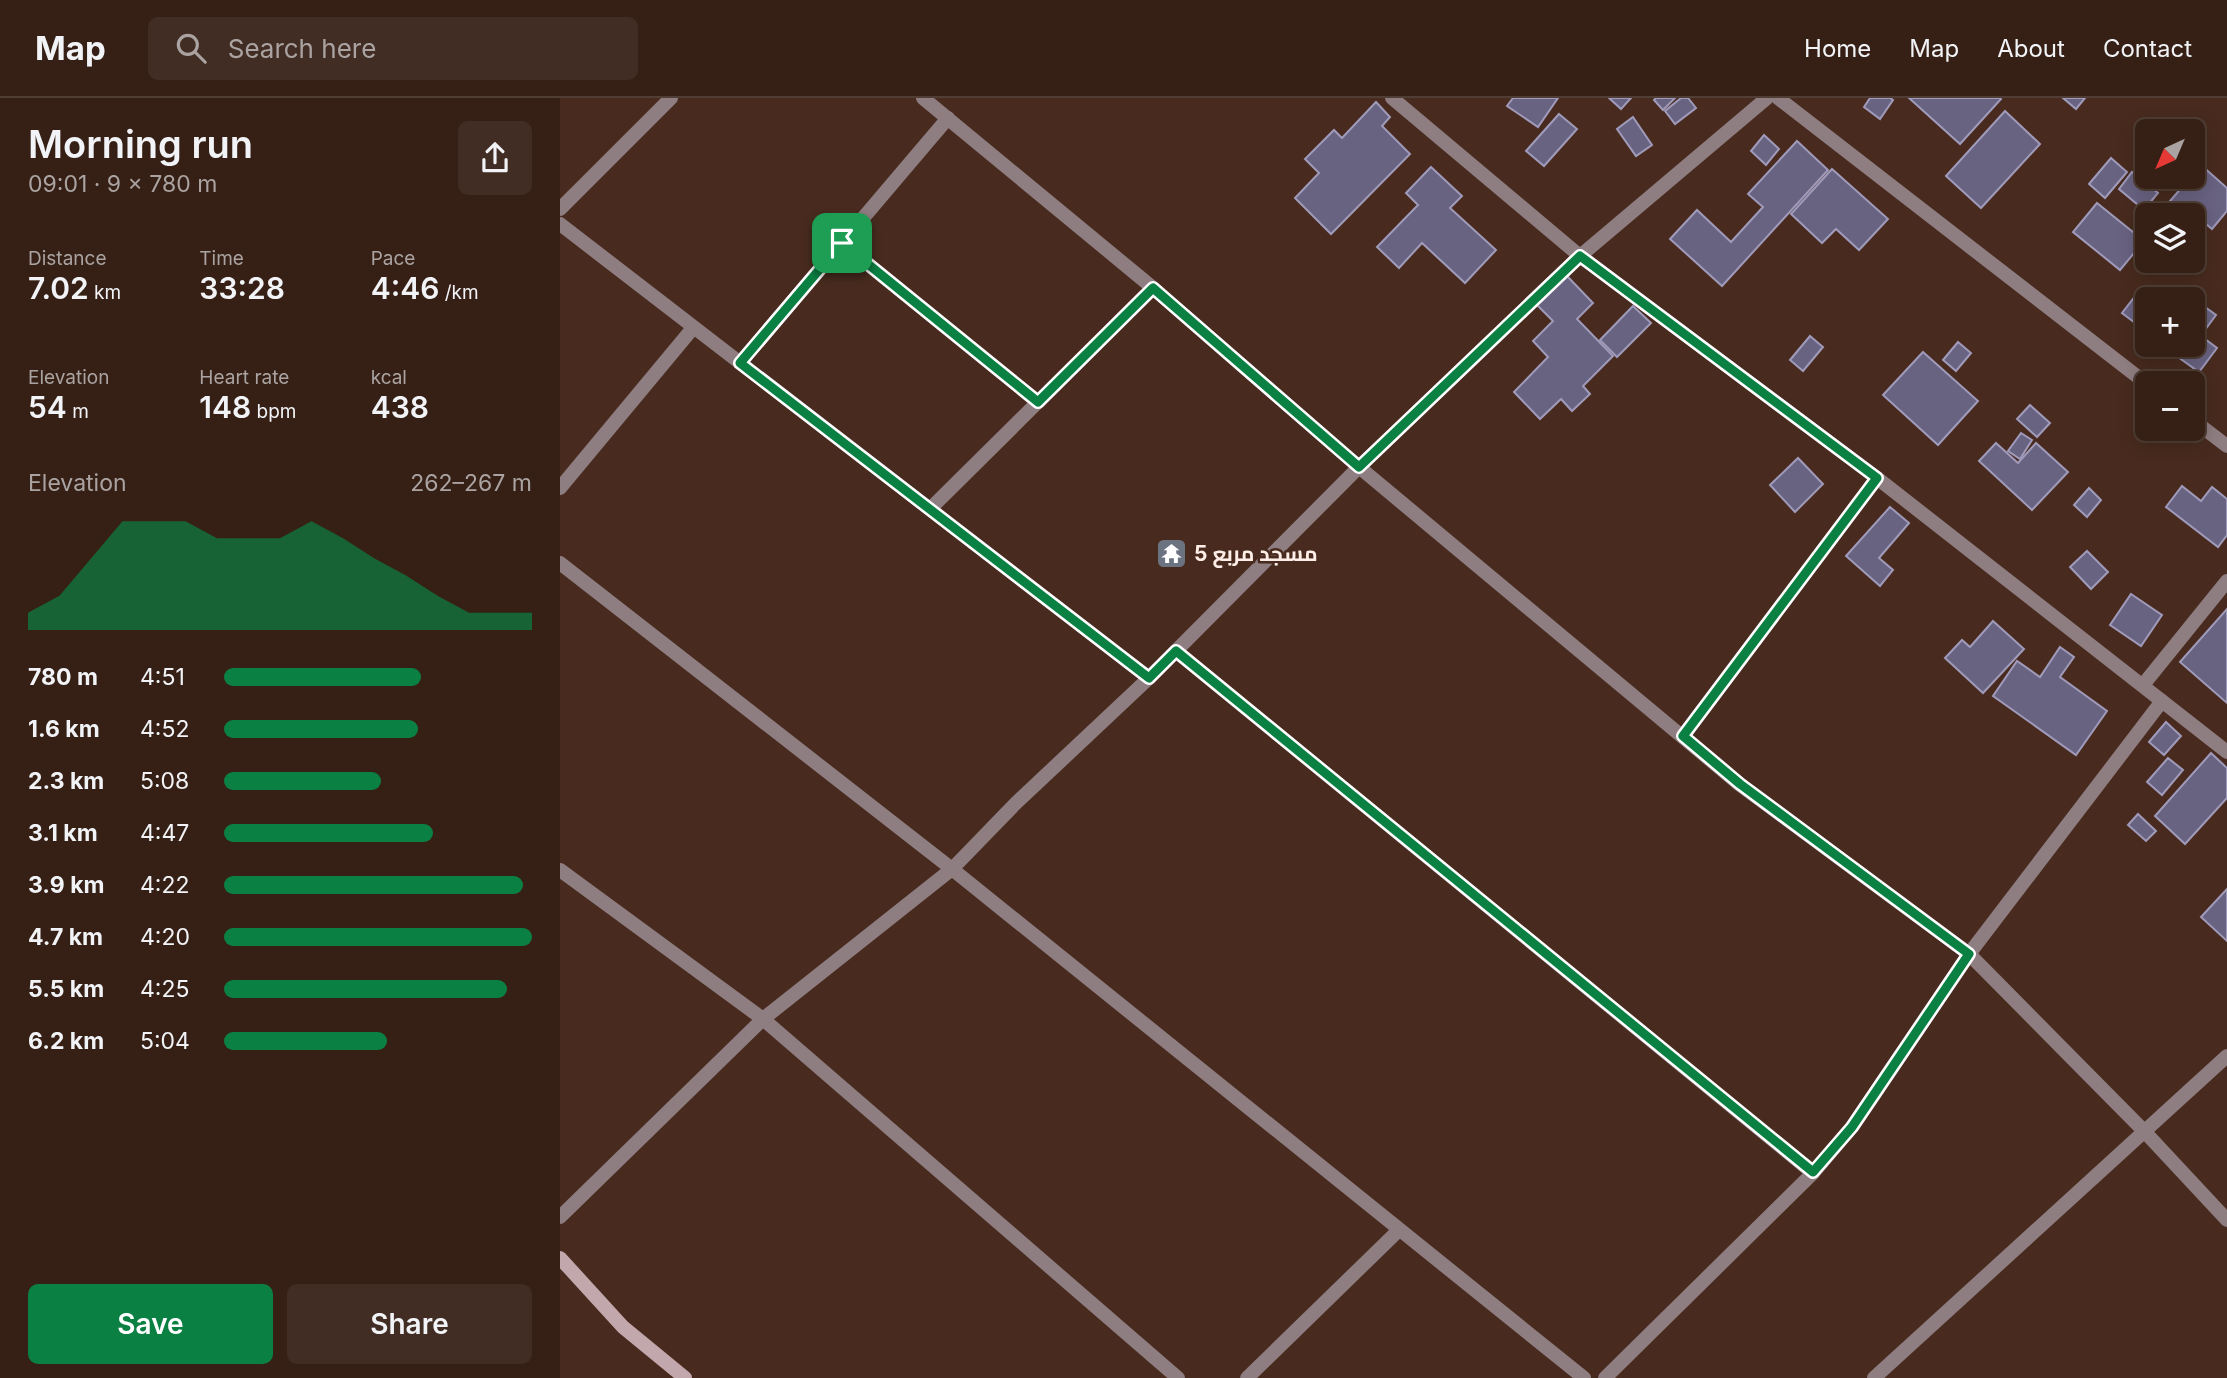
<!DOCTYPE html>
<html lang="en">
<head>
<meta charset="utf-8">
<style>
  :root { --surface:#362016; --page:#412d23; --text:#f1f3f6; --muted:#aaa3a1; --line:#503e35; --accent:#0b8043 }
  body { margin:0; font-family:Inter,Cairo,sans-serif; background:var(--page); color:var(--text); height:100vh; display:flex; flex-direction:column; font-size:26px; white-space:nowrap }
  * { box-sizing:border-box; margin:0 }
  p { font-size:23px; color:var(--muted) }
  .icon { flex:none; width:38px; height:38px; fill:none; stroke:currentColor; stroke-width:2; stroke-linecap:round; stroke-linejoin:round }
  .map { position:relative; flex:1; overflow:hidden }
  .panel { display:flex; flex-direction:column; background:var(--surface); width:560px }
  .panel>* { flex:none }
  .needle { width:46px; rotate:224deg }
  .buttons { position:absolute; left:1575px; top:21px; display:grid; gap:14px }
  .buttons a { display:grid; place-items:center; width:70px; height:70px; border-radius:10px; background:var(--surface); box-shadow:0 4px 18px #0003,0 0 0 2px var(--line); font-size:35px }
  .pin { position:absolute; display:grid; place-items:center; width:60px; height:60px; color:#fff; margin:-30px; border-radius:14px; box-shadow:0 4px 10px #0006 }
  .round { display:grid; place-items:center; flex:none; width:74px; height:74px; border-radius:10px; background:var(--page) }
  .overview { display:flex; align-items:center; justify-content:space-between; height:119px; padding:0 28px }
  h1 { font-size:38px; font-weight:600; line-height:52px }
  .stats { display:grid; grid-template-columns:repeat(3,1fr); gap:10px; height:119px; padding:7px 28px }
  .stats div { display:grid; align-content:center }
  .stats b { font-size:30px; font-weight:600 }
  .stats small { font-size:19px; font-weight:400 }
  .stats p { font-size:19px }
  .chart { height:196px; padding:14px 28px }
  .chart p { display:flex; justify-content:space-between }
  .chart svg { width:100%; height:126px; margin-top:7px; fill:var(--accent); opacity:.7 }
  .cta { display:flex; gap:14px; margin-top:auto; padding:14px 28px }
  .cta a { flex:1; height:80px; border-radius:10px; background:var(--accent); color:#fff; font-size:28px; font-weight:600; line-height:80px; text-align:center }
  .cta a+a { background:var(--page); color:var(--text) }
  ul { padding:0 28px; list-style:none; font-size:23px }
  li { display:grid; grid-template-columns:112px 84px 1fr; align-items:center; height:52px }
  li i { height:18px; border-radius:9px; background:var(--accent) }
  header { display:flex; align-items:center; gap:42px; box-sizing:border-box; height:98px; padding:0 35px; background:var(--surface); border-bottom:2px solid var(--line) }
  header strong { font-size:33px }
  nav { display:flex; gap:38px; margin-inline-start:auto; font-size:24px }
  .search { width:490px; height:63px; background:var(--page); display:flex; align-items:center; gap:18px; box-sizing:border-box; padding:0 24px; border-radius:10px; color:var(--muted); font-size:26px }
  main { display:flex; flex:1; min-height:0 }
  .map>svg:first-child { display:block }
  .building { fill:#696382; stroke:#a09abb; stroke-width:2 }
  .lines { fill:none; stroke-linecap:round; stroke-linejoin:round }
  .street { stroke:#8e7d81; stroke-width:14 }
  .secondary { stroke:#c2a7ad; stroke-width:14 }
  .route-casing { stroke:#fff; stroke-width:14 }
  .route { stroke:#0b8043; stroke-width:9 }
  .labels { text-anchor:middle; stroke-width:5; stroke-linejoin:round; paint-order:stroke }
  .poi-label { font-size:21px; font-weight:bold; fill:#feeee7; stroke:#482b1e; text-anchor:start }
</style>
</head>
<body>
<header>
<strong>Map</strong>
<div class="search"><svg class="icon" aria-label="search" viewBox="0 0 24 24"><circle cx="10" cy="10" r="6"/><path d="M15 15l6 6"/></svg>Search here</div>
<nav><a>Home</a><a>Map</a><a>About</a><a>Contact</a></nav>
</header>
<main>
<section class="panel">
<div class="overview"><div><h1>Morning run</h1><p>09:01 · 9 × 780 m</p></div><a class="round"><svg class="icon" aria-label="share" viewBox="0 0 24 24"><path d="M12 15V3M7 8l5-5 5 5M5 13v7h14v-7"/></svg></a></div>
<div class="stats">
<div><p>Distance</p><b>7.02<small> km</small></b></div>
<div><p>Time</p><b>33:28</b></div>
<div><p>Pace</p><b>4:46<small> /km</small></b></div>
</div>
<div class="stats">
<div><p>Elevation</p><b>54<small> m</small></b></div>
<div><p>Heart rate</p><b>148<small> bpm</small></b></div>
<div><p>kcal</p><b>438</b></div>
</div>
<div class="chart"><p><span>Elevation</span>262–267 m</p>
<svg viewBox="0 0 160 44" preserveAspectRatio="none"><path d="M0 44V38L10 32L20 19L30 6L40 6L50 6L60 12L70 12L80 12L90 6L100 12L110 19L120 25L130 32L140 38L150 38L160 38V44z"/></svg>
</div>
<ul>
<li><b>780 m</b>4:51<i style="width:64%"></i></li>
<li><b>1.6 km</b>4:52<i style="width:63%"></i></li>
<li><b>2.3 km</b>5:08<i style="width:51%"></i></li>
<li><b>3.1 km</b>4:47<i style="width:68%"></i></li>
<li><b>3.9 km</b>4:22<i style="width:97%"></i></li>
<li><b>4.7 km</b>4:20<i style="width:100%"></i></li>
<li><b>5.5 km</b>4:25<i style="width:92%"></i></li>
<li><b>6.2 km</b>5:04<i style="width:53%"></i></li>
</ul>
<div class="cta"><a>Save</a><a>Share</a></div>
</section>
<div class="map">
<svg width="1667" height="1280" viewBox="0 0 1667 1280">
  <rect width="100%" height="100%" fill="#482b1e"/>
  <g class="building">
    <polygon points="953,0 998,0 978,29 947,8"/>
    <polygon points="1049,0 1071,0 1061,11"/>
    <polygon points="1096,0 1115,0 1103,12 1094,2"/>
    <polygon points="1121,0 1128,0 1136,10 1115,26 1105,13"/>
    <polygon points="1310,0 1330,0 1333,2 1320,21 1304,9"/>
    <polygon points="1349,0 1440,0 1441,1 1400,46"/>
    <polygon points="1503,0 1525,0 1516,11"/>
    <polygon points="816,4 830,19 822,28 850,56 771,136 735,100 759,75 745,61 774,32 782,40"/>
    <polygon points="1445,13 1480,46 1421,110 1386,78"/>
    <polygon points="999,16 1017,31 984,68 966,53"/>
    <polygon points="1073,19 1092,47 1076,58 1057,31"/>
    <polygon points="1204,37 1219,51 1206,67 1191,53"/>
    <polygon points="1237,43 1268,72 1162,188 1110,141 1137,112 1171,144 1203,109 1188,96"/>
    <polygon points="1551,60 1567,74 1545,100 1529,86"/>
    <polygon points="1641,67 1667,90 1667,113 1652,131 1626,109 1619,117 1598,117"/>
    <polygon points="871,69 902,98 890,110 936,152 905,185 862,145 839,170 817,149 858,107 846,95"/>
    <polygon points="1272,71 1328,121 1299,152 1276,131 1262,145 1231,116"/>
    <polygon points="1572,74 1598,95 1584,112 1559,91"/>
    <polygon points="1537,105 1584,143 1560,172 1513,134"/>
    <polygon points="1007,178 1033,205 1017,221 1053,258 1023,288 1030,296 1012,313 1001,301 980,321 954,294 988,259 973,243 993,223 977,207"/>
    <polygon points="1580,192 1592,201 1587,201 1587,234 1562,215"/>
    <polygon points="1630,198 1656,217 1642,236 1633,229 1633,201 1628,201"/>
    <polygon points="1073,208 1091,225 1057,259 1040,242"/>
    <polygon points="1633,232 1657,250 1639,274 1604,249 1604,247 1633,247"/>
    <polygon points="1250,238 1263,249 1243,273 1230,262"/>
    <polygon points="1398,244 1411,255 1396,273 1383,262"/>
    <polygon points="1363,254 1418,303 1378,347 1323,297"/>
    <polygon points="1470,307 1490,325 1477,339 1457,321"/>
    <polygon points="1461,335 1472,342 1460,361 1448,353"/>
    <polygon points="1436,345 1458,365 1476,345 1508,374 1472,412 1419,363"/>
    <polygon points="1238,360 1263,386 1235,414 1210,387"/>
    <polygon points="1622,388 1641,403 1652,389 1667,401 1667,437 1658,449 1606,409"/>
    <polygon points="1529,390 1541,402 1527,419 1514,407"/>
    <polygon points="1330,409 1349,425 1319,460 1333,472 1320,488 1286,458"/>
    <polygon points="1527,453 1548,474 1531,491 1510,469"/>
    <polygon points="1571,496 1602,517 1581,548 1550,527"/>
    <polygon points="1667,511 1667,605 1620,564"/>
    <polygon points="1433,523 1464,551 1423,595 1385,560 1402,542 1410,549"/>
    <polygon points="1500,549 1514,559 1500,579 1547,613 1516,657 1433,598 1457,563 1480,579"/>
    <polygon points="1606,624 1621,638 1604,657 1589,644"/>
    <polygon points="1651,655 1667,670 1667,700 1625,746 1595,718"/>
    <polygon points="1608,660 1623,672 1602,697 1587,684"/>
    <polygon points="1578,716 1596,733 1586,743 1568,727"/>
    <polygon points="1667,791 1667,843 1641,819"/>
  </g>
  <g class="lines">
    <g class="street">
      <polyline points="363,0 593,190 799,369 1179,686 1409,856 1584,1033 1667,1122"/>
      <polyline points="832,0 1020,158 1317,380 1667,654"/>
      <polyline points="1218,0 1587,286"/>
      <polyline points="0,111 111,0"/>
      <polyline points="0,126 589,580"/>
      <polyline points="282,145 478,304"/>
      <polyline points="180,265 388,20"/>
      <polyline points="1633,322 1667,348"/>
      <polyline points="0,390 133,230"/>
      <polyline points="371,410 593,190"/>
      <polyline points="0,465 392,771 1024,1280"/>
      <polyline points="616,553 1253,1075"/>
      <polyline points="1583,587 1667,483"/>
      <polyline points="1123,638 1317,380"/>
      <polyline points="0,772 203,921 618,1280"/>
      <polyline points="0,1119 203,921 392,771 455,706 589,580 799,369 1020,158 1207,0"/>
      <polyline points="687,1280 839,1132"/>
      <polyline points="1045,1280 1253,1075 1292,1029 1409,856 1602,603"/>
      <polyline points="1314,1280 1667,958"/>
    </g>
    <polyline class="secondary" points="0,1160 63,1229 125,1280"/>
  </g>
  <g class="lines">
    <defs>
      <polygon id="route" points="282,145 478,304 593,190 799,369 1020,158 1317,380 1123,638 1180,686 1409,856 1292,1029 1253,1074 616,553 589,580 180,265"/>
    </defs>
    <use href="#route" class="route-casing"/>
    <use href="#route" class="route"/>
  </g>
  <defs>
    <symbol id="temple-square" viewBox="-11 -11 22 22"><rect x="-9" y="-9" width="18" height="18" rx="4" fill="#6b7280" stroke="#482b1e"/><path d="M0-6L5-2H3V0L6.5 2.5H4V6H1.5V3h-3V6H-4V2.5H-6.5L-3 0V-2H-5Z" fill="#fff"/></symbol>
  </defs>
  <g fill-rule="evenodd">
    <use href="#temple-square" x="594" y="438" width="35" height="35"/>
  </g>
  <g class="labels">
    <g class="poi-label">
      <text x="634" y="463">مسجد مربع 5</text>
    </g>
  </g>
</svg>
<div class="buttons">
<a><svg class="needle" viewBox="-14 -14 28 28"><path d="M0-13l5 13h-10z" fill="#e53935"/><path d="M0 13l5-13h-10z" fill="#aaa3a1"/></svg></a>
<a><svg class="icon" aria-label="layers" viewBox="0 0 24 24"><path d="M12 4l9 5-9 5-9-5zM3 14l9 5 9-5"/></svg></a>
<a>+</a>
<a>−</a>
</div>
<div class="pin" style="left:282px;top:145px;background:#1e9e55"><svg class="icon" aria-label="arrive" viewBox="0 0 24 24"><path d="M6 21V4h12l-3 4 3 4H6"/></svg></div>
</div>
</main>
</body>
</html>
